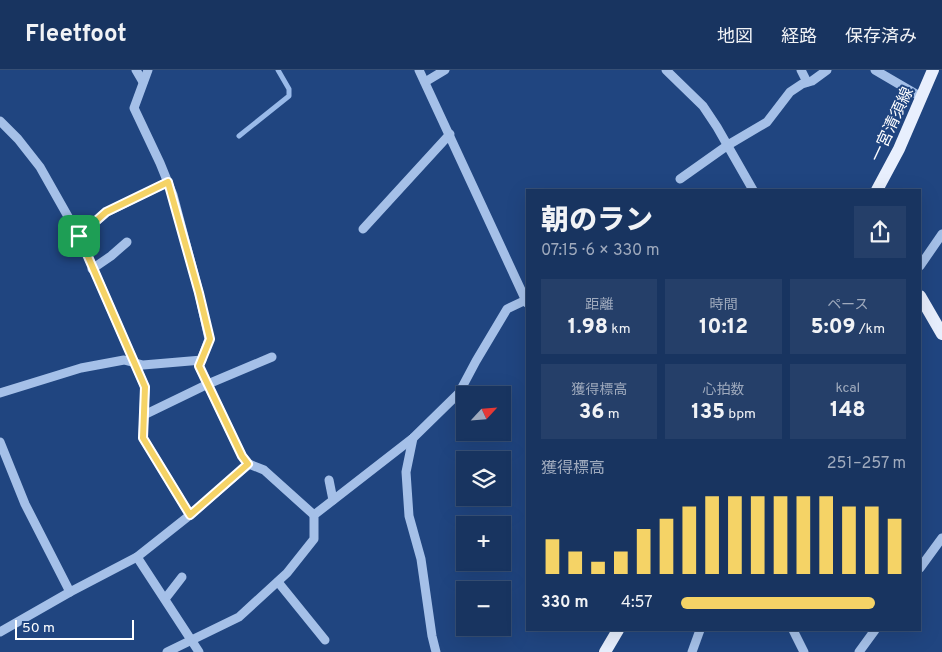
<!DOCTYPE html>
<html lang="ja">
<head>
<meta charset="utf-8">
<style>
  :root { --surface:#183460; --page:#253f69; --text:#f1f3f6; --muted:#9faabd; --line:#364f75; --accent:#f5d366 }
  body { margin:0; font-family:Overpass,"Noto Sans JP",sans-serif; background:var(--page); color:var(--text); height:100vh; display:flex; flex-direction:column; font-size:19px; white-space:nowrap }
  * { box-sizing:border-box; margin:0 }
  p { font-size:16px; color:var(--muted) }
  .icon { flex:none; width:28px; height:28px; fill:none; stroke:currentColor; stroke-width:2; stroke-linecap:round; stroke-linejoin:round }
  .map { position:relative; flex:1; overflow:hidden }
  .sheet { position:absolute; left:526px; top:119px; width:395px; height:442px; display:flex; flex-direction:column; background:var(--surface); border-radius:0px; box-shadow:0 5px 20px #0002,0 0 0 1px var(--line) }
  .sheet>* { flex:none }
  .needle { width:32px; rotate:64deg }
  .tools { position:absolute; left:456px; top:316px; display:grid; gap:10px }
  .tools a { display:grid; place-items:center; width:55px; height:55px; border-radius:0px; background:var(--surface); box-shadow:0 5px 20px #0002,0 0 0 1px var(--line); font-size:25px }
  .scale { position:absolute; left:15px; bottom:12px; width:119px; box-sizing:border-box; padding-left:5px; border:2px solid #fff; border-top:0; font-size:14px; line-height:18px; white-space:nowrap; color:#fff; -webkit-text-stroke:4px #204580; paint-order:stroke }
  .pin { position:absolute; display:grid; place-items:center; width:42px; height:42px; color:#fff; margin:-21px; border-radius:10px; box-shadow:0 2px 8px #0006 }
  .round { display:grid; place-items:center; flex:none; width:52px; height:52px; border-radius:0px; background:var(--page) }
  .head { display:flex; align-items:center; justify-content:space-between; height:85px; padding:0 15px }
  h1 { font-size:28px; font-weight:800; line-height:38px }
  .figures { display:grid; grid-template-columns:repeat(3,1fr); gap:8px; height:85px; padding:5px 15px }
  .figures div { display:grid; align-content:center; border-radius:0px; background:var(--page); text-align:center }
  .figures b { font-size:21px; font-weight:800 }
  .figures small { font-size:14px; font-weight:400 }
  .figures p { font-size:14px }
  .chart { height:140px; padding:10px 15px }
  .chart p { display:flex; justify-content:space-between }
  .chart svg { width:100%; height:90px; margin-top:5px; stroke:var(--accent); stroke-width:6 }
  ul { padding:0 15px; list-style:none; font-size:16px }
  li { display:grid; grid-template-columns:80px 60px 1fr; align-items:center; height:38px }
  li i { height:12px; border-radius:6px; background:var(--accent) }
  header { display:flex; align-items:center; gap:30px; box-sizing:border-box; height:70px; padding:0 25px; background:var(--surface); border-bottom:1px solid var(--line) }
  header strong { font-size:24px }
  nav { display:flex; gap:28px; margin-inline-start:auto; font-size:18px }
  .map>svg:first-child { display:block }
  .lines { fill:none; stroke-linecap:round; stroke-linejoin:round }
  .stream { stroke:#99bae9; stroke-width:5 }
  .minor { stroke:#a5c0e8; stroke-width:9 }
  .major { stroke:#e8effd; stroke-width:12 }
  .route-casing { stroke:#fff; stroke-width:10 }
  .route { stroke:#f5d366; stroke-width:6 }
  .labels { text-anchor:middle; stroke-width:4; stroke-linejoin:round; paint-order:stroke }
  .street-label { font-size:16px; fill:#fff; stroke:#204580 }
</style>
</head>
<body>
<header>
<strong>Fleetfoot</strong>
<nav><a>地図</a><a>経路</a><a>保存済み</a></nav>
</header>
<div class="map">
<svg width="942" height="582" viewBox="0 0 942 582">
  <rect width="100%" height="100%" fill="#204580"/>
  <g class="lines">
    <polyline class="stream" points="239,66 289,26 289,19 278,0"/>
    <g class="minor">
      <polyline points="136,0 143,12"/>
      <polyline points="148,0 134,38 160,93 173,125 199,223 209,269 199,296 242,386 249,394 264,400 314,445"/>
      <polyline points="419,0 527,233"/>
      <polyline points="666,0 703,36 717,57 753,120"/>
      <polyline points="801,0 807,12"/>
      <polyline points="875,0 921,27"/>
      <polyline points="425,12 445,0"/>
      <polyline points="0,51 18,69 40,97 79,166 145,317 143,368 190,445"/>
      <polyline points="680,109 728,75 767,52 790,22 802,14 812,11 827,0"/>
      <polyline points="363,159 450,64"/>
      <polyline points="79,166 107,142 168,112"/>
      <polyline points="920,196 942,164"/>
      <polyline points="92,199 111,186 127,172"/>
      <polyline points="0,323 81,298 124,290 143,295 202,290"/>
      <polyline points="144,345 208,314 272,287"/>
      <polyline points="413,368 406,402 409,446 421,489 432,566 436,582"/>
      <polyline points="0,372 25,434 70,522"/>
      <polyline points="329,410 333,430"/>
      <polyline points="137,487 199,582"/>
      <polyline points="920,498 942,468"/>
      <polyline points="278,512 325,570"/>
      <polyline points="165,529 182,507"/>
      <polyline points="793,560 804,582"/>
      <polyline points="0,562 70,522 137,487 190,445 249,394"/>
      <polyline points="167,582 239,547 287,503 314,469 314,445 413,368 459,323 476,291 507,239 528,229"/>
      <polyline points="692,582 700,560"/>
      <polyline points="859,582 875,560"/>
    </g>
    <g class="major">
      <polyline points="877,120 899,79 933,0"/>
      <polyline points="920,226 942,264"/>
      <polyline points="605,582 618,560"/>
    </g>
  </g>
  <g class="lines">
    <defs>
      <polygon id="route" points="168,112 199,223 210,269 199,296 242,386 248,394 190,445 143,368 145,317 79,166 106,142"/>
    </defs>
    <use href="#route" class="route-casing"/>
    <use href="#route" class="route"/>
  </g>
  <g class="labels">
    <g class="street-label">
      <text transform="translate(891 54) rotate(-65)" y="6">一宮清須線</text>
    </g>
  </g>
</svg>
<div class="tools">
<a><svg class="needle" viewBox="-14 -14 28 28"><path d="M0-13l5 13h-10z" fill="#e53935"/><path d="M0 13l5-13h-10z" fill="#9faabd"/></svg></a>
<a><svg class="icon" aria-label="layers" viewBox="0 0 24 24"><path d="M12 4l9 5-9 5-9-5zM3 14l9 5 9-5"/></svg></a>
<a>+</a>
<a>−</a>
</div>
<div class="scale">50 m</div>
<div class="pin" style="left:79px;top:166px;background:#1e9e55"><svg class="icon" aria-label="arrive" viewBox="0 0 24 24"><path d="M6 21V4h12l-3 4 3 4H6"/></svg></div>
<section class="sheet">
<div class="head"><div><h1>朝のラン</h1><p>07:15 · 6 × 330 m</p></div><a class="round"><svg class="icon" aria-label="share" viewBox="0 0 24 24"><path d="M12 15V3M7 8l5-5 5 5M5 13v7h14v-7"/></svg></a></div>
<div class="figures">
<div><p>距離</p><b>1.98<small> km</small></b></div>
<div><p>時間</p><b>10:12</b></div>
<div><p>ペース</p><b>5:09<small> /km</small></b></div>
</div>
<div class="figures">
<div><p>獲得標高</p><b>36<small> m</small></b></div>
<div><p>心拍数</p><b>135<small> bpm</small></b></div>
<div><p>kcal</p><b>148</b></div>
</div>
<div class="chart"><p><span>獲得標高</span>251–257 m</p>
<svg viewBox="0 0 160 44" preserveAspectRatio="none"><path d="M5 44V27M15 44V33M25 44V38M35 44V33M45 44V22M55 44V17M65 44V11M75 44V6M85 44V6M95 44V6M105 44V6M115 44V6M125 44V6M135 44V11M145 44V11M155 44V17"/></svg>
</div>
<ul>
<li><b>330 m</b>4:57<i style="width:86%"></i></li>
</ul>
</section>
</div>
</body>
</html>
